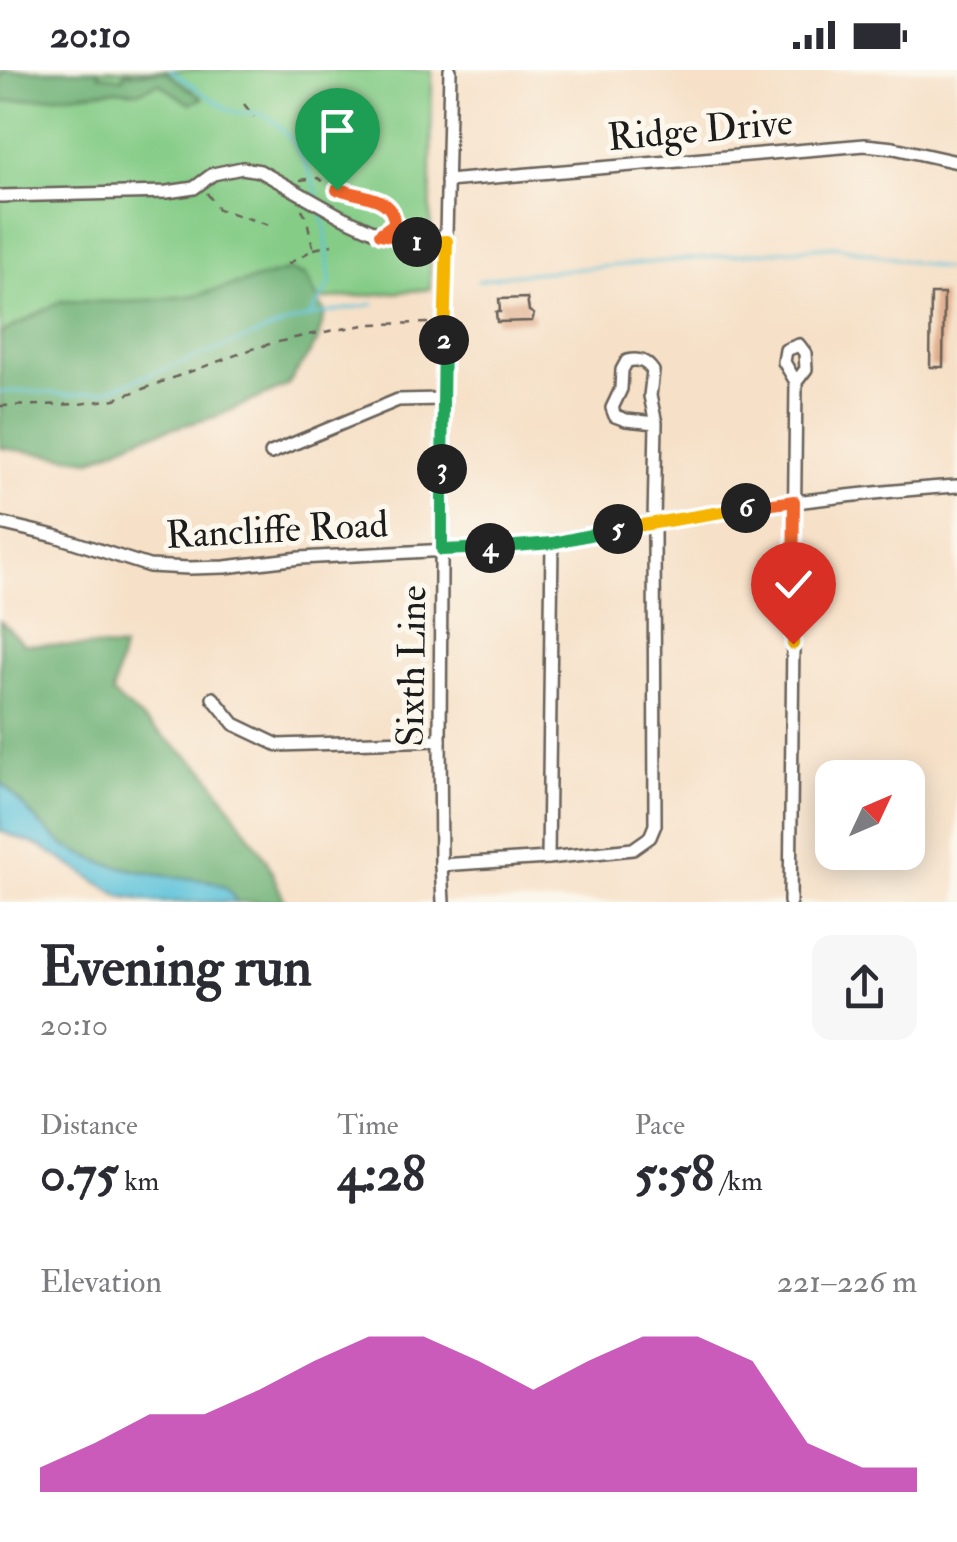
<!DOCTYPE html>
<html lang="en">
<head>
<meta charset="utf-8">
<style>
  :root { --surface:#fff; --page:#f7f7f7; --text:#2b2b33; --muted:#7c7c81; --accent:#b5179e }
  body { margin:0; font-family:"IM FELL Double Pica",serif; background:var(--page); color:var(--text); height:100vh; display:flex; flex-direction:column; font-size:38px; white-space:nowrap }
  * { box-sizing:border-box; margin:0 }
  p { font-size:32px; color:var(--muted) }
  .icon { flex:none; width:55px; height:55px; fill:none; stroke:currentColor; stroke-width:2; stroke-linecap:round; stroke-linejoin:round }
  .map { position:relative; height:832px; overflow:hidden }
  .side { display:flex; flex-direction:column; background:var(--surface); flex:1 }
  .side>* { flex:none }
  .needle { width:65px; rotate:46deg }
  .controls { position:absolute; left:815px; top:690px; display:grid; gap:20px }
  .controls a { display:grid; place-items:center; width:110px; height:110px; border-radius:20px; background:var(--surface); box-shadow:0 5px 25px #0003; font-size:50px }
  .pin { position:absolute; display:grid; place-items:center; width:85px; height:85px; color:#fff; margin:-102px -42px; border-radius:50% 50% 50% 0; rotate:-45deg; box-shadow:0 0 10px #0007 }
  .pin .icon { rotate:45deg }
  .km { position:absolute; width:50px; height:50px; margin:-25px; border-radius:50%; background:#222; color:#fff; font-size:28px; line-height:50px; text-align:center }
  .round { display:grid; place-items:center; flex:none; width:105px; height:105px; border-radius:20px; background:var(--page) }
  .overview { display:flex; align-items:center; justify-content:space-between; height:170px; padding:0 40px }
  h1 { font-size:55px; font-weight:700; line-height:75px }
  .figures { display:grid; grid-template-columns:repeat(3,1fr); gap:15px; height:170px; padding:10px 40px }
  .figures div { display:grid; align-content:center }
  .figures b { font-size:50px; font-weight:700 }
  .figures small { font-size:28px; font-weight:400 }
  .figures p { font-size:28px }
  .chart { height:280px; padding:20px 40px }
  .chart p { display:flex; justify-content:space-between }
  .chart svg { width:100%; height:180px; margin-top:10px; fill:var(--accent); opacity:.7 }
  .status { display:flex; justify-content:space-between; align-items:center; height:70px; padding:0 50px; background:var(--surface); direction:ltr }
  .status svg { height:28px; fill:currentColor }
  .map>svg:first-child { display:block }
  .green { fill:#85cc87; stroke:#507452; stroke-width:2.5 }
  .forest { fill:#6cb074; stroke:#446648; stroke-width:2.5 }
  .water { fill:#5dc2da; stroke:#3c6f7b; stroke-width:2.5 }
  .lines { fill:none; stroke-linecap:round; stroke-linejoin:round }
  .stream { stroke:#5dc2da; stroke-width:2.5 }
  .building { fill:#dfac8a }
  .minor-casing { stroke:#686158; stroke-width:16 }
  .path { stroke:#686158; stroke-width:2.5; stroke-dasharray:8 8; stroke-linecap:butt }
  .minor { stroke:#fff; stroke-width:11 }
  .split-1-casing { stroke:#fff; stroke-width:20 }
  .split-2-casing { stroke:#fff; stroke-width:20 }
  .split-3-casing { stroke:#fff; stroke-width:20 }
  .split-4-casing { stroke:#fff; stroke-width:20 }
  .split-5-casing { stroke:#fff; stroke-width:20 }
  .split-6-casing { stroke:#fff; stroke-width:20 }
  .split-7-casing { stroke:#fff; stroke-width:20 }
  .split-8-casing { stroke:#fff; stroke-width:20 }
  .split-1 { stroke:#f0652b; stroke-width:12 }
  .split-2 { stroke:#f5b400; stroke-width:12 }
  .split-3 { stroke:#22a559; stroke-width:12 }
  .split-4 { stroke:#22a559; stroke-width:12 }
  .split-5 { stroke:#22a559; stroke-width:12 }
  .split-6 { stroke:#f5b400; stroke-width:12 }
  .split-7 { stroke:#f0652b; stroke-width:12 }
  .split-8 { stroke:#f5b400; stroke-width:12 }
  .labels { text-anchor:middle; stroke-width:10; stroke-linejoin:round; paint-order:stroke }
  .street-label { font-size:38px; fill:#1c1c1c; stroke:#fbf7ec }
</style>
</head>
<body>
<div class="status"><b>20:10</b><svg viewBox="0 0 49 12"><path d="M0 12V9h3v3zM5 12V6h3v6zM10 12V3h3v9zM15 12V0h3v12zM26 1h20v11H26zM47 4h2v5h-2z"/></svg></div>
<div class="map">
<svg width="957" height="832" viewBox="0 0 957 832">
  <rect width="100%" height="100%" fill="#fbf7ec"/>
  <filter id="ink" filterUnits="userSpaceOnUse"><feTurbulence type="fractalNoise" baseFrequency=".01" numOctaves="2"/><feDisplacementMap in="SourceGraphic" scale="20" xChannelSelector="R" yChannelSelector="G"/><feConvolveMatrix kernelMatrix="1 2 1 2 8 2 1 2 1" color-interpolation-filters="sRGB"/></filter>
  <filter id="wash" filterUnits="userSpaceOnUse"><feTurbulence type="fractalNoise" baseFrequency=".0048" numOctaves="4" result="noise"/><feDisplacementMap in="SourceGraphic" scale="40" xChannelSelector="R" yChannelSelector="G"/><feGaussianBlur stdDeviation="2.25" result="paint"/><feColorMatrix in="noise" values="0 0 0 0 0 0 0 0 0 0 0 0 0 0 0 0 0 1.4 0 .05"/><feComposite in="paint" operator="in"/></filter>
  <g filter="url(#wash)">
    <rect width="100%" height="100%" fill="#f6e0c7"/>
    <polygon class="green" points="0,0 432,0 430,219 187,243 0,268"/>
    <g class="forest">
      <polygon points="5,0 98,0 99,5 123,8 123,4 165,1 202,28 190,34 159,13 138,22 116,20 2,32 0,31 0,9"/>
      <polygon points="290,200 306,206 325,243 317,272 287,316 215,347 141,367 91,390 0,378 0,264 61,231 130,232 198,225"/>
      <polygon points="0,551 24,574 123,578 112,624 206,701 266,789 285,832 237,832 226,818 211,811 157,805 103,793 66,777 39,753 0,711"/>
    </g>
    <polygon class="water" points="0,711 39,753 66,777 103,793 157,805 211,811 226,818 237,832 157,832 120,826 42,777 0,761"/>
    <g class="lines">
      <g class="stream">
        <path d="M 170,0 C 190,13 209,29 230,40 C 240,46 251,40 261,44 C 287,53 312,102 318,127"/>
        <polyline points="478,211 509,205 835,176 945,199"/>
        <polyline points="310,246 330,214 326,161 321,140"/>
        <polyline points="0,322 23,321 72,325 108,320 291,252 325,243 374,234"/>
      </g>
    </g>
    <g id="blocks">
      <g class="building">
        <polygon points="931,224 944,224 943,297 930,297"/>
        <polygon points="527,228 529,241 534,244 532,251 497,252 496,242 500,242 499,229"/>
      </g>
    </g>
  </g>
  <g filter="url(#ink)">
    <use href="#blocks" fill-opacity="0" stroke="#686158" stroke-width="2.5"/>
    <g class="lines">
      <defs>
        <g id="minor">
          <polyline points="447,111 865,75 894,78 957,92"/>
          <polyline points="0,126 167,122 194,118 213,104 242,98 260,101 340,146 386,167 413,172 447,171"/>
          <polyline points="271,383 398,330 442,329"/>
          <path d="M 0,453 L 55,466 L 149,496 L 189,498 L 225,497 L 300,488 L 523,476 C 561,472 598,461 636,455 C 743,438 849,423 957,416"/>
          <polyline points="213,628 234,654 278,675 440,670"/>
          <polyline points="548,788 552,473"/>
          <path d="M 441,795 L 548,788 L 633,779 L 650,767 L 655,755 L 654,453 L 656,353 L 650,326 L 653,301 C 646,291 639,288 627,291 L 622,300 L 621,319 L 612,338 L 615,346 L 626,350 L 656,353"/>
          <polyline points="443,832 441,795 440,670 442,329 450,0"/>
          <polyline points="790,832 796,312 784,292 786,280 799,275 805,283 806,299 796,312"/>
        </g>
      </defs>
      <use href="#minor" class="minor-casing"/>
      <g class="path">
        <polyline points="244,34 254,47"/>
        <path d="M 300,110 L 318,108 L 337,121 L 342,120 C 362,127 396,127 394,154 L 390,158"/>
        <polyline points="207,123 218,139 269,155"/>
        <polyline points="314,179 332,175"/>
        <path d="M 288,194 L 314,179 C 308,164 310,145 297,134"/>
        <polyline points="0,336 79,334 115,329 258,277 307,265 370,254 433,253"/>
      </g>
      <use href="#minor" class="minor"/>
    </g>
  </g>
  <g class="lines" filter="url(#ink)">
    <defs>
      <path id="split-1" d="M 337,120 L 342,120 C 363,127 395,127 394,154 L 380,164 L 417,172"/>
      <polyline id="split-2" points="417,172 447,171 444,270"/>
      <polyline id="split-3" points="442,399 444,270"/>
      <polyline id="split-4" points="442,399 442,480 490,478"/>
      <polyline id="split-5" points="490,478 552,473 618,459"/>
      <polyline id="split-6" points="618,459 746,438"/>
      <polyline id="split-7" points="746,438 794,431 793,511"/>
      <polyline id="split-8" points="793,574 793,511"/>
    </defs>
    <use href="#split-1" class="split-1-casing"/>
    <use href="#split-2" class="split-2-casing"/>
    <use href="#split-3" class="split-3-casing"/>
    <use href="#split-4" class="split-4-casing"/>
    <use href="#split-5" class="split-5-casing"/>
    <use href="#split-6" class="split-6-casing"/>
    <use href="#split-7" class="split-7-casing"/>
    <use href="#split-8" class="split-8-casing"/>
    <use href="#split-1" class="split-1"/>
    <use href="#split-2" class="split-2"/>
    <use href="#split-3" class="split-3"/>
    <use href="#split-4" class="split-4"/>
    <use href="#split-5" class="split-5"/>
    <use href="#split-6" class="split-6"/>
    <use href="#split-7" class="split-7"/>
    <use href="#split-8" class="split-8"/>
  </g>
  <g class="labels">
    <g class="street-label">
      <text transform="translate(700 59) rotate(-5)" y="13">Ridge Drive</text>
      <text transform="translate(277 459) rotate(-3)" y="13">Rancliffe Road</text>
      <text transform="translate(411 596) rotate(-89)" y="13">Sixth Line</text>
    </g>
  </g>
</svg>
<div class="controls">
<a><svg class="needle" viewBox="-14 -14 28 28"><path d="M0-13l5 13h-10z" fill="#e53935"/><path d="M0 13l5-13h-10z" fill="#7c7c81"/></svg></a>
</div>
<div class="pin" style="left:337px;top:120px;background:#1e9e55"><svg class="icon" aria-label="arrive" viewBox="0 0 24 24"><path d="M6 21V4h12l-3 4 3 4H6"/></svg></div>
<div class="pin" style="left:793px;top:574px;background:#d93025"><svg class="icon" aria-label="check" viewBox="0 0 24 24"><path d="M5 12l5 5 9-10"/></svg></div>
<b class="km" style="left:417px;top:172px">1</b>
<b class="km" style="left:444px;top:270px">2</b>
<b class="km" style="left:442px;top:399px">3</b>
<b class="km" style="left:490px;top:478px">4</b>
<b class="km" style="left:618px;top:459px">5</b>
<b class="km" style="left:746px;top:438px">6</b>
</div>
<section class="side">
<div class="overview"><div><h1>Evening run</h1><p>20:10</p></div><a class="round"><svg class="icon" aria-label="share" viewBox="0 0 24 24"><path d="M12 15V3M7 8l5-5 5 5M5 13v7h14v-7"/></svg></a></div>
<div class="figures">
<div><p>Distance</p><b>0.75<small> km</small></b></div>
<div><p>Time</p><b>4:28</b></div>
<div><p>Pace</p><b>5:58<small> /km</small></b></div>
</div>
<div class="chart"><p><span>Elevation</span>221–226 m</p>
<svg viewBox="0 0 160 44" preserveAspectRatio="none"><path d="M0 44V38L10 32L20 25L30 25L40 19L50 12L60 6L70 6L80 12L90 19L100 12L110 6L120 6L130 12L140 32L150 38L160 38V44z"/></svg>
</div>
</section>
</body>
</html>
